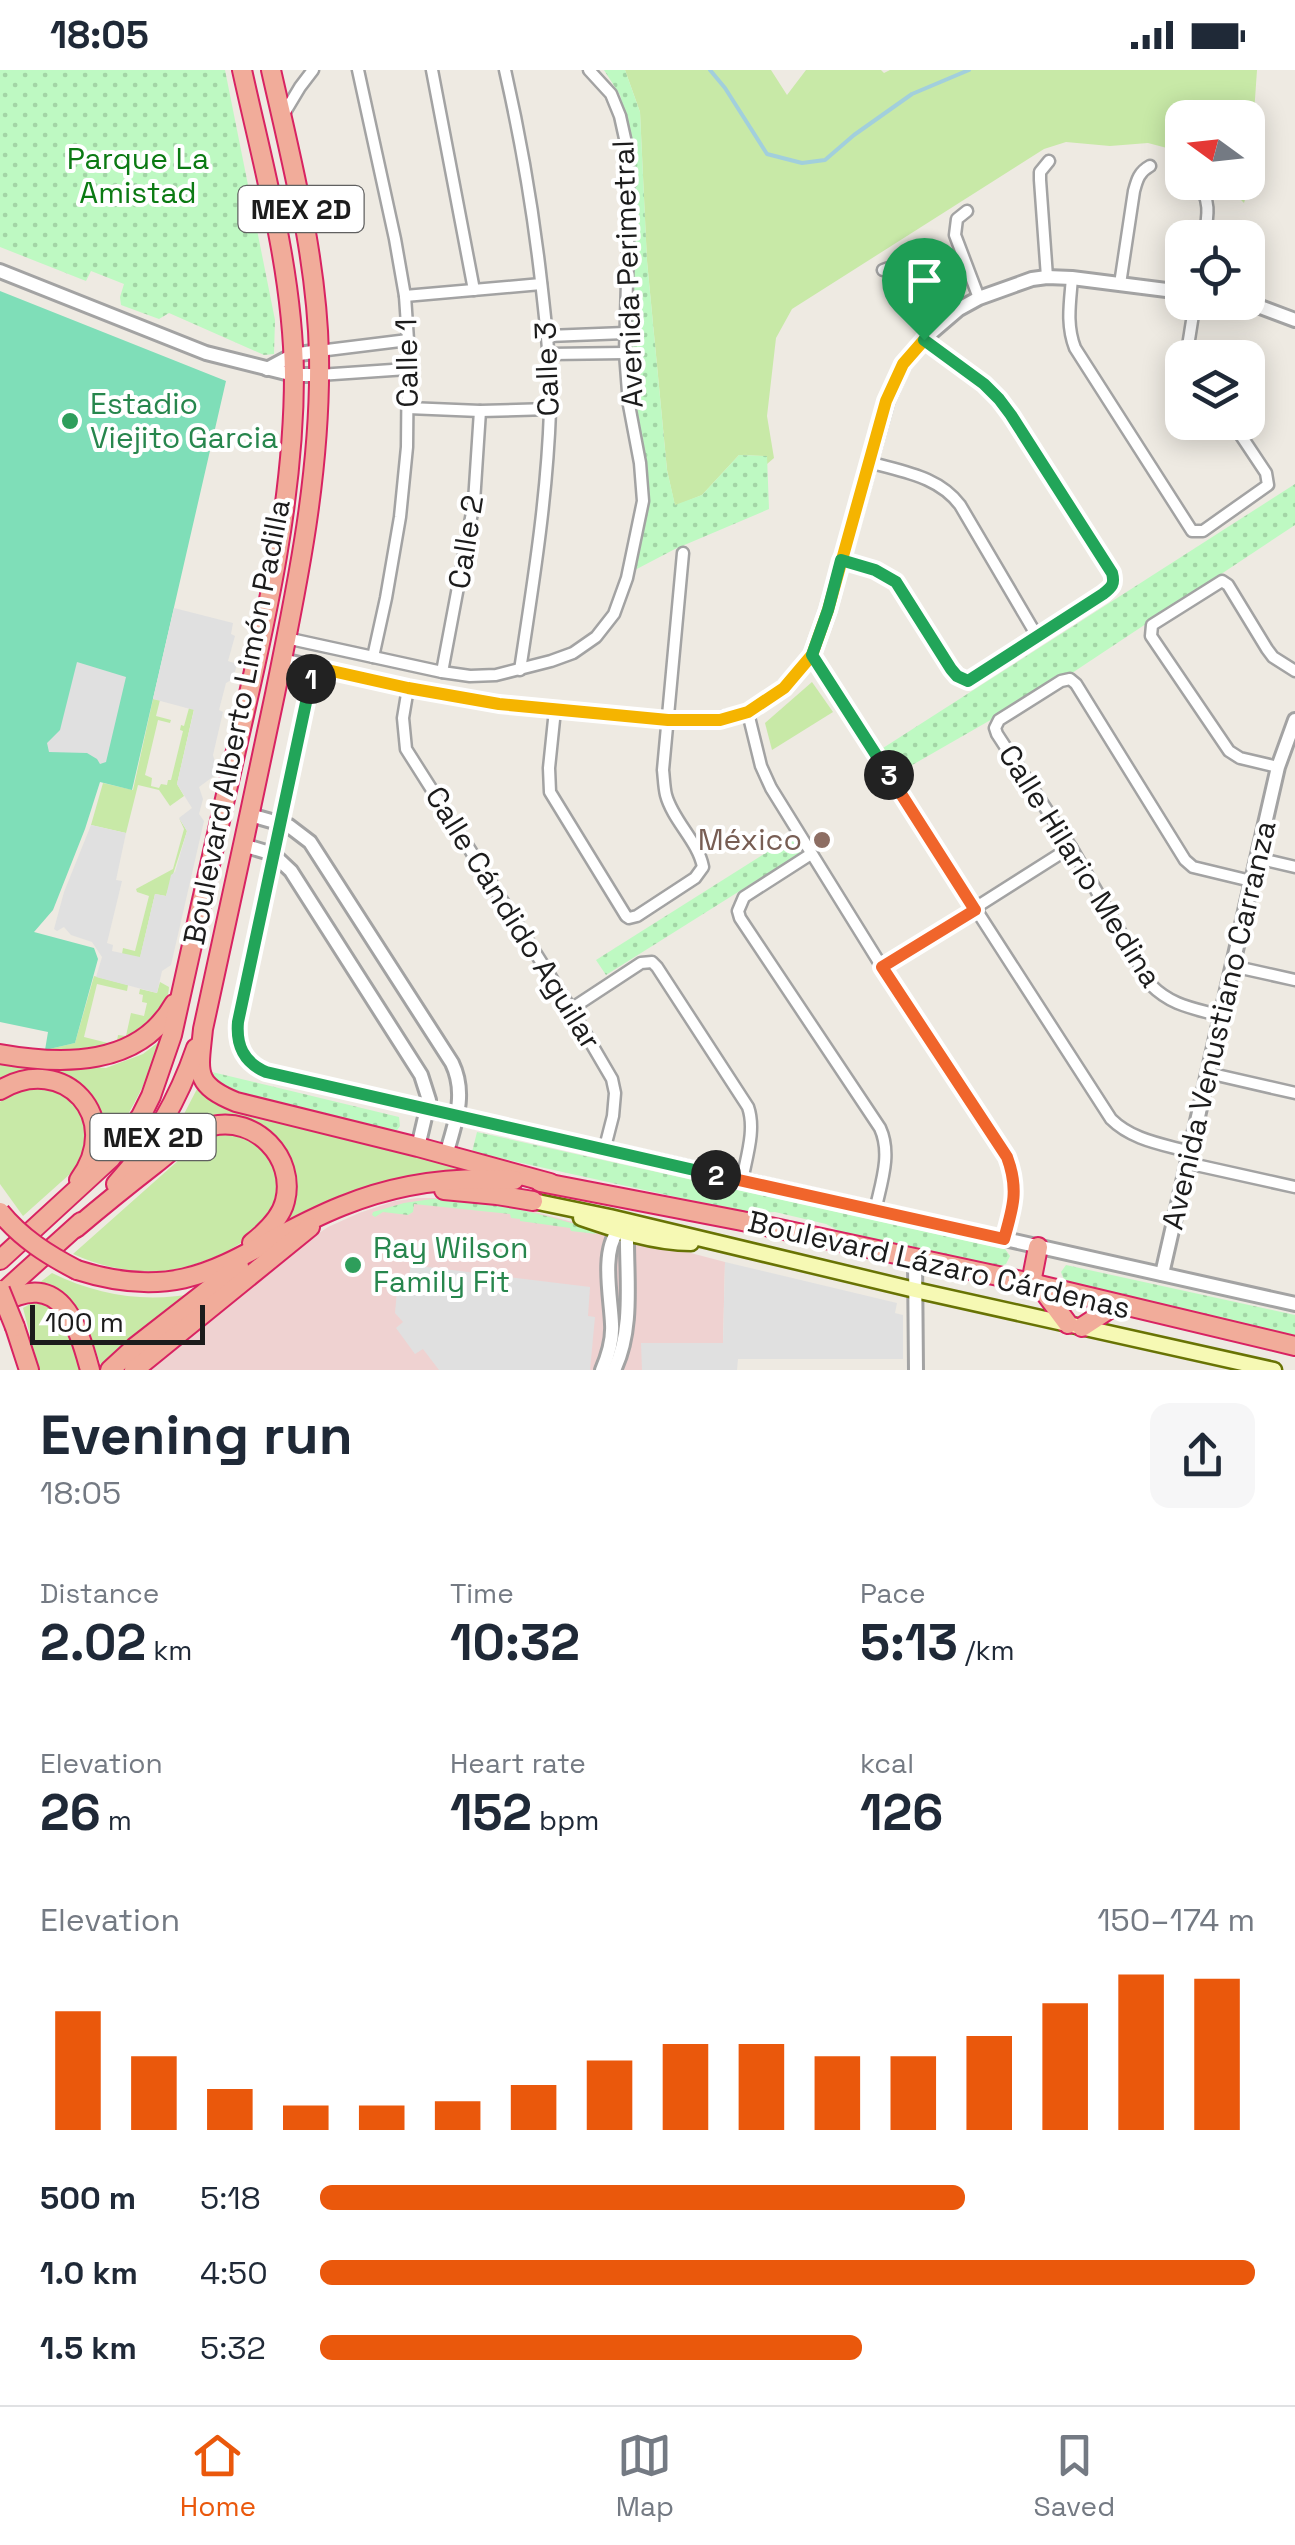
<!DOCTYPE html>
<html lang="en">
<head>
<meta charset="utf-8">
<style>
  :root { --surface:#fff; --page:#f6f6f7; --text:#1f2937; --muted:#747a83; --line:#e0e1e3; --accent:#ea580c }
  body { margin:0; font-family:"Space Grotesk",sans-serif; background:var(--page); color:var(--text); height:100vh; display:flex; flex-direction:column; font-size:38px; white-space:nowrap }
  * { box-sizing:border-box; margin:0 }
  p { font-size:32px; color:var(--muted) }
  .icon { flex:none; width:55px; height:55px; fill:none; stroke:currentColor; stroke-width:2; stroke-linecap:round; stroke-linejoin:round }
  .map { position:relative; height:1300px; overflow:hidden }
  .drawer { display:flex; flex-direction:column; background:var(--surface); flex:1 }
  .drawer>* { flex:none }
  .needle { width:65px; rotate:285deg }
  .fabs { position:absolute; left:1165px; top:30px; display:grid; gap:20px }
  .fabs a { display:grid; place-items:center; width:100px; height:100px; border-radius:20px; background:var(--surface); box-shadow:0 5px 25px #0003; font-size:50px }
  .scale { position:absolute; left:30px; bottom:25px; width:175px; box-sizing:border-box; padding-left:10px; border:5px solid #1c1c1c; border-top:0; font-size:28px; line-height:35px; white-space:nowrap; color:#1c1c1c; -webkit-text-stroke:8px #fff; paint-order:stroke }
  .pin { position:absolute; display:grid; place-items:center; width:85px; height:85px; color:#fff; margin:-102px -42px; border-radius:50% 50% 50% 0; rotate:-45deg; box-shadow:0 0 10px #0007 }
  .pin .icon { rotate:45deg }
  .km { position:absolute; width:50px; height:50px; margin:-25px; border-radius:50%; background:#222; color:#fff; font-size:28px; line-height:50px; text-align:center }
  .round { display:grid; place-items:center; flex:none; width:105px; height:105px; border-radius:20px; background:var(--page) }
  .head { display:flex; align-items:center; justify-content:space-between; height:170px; padding:0 40px }
  h1 { font-size:55px; font-weight:800; line-height:75px }
  .metrics { display:grid; grid-template-columns:repeat(3,1fr); gap:15px; height:170px; padding:10px 40px }
  .metrics div { display:grid; align-content:center }
  .metrics b { font-size:50px; font-weight:800 }
  .metrics small { font-size:28px; font-weight:400 }
  .metrics p { font-size:28px }
  .chart { height:280px; padding:20px 40px }
  .chart p { display:flex; justify-content:space-between }
  .chart svg { width:100%; height:180px; margin-top:10px; stroke:var(--accent); stroke-width:6 }
  ul { padding:0 40px; list-style:none; font-size:32px }
  li { display:grid; grid-template-columns:160px 120px 1fr; align-items:center; height:75px }
  li i { height:25px; border-radius:12px; background:var(--accent) }
  .status { display:flex; justify-content:space-between; align-items:center; height:70px; padding:0 50px; background:var(--surface); direction:ltr }
  .status svg { height:28px; fill:currentColor }
  .dock { display:flex; justify-content:space-around; align-items:center; height:140px; border-top:2px solid var(--line); background:var(--surface); font-size:28px; color:var(--muted) }
  .dock a { display:grid; justify-items:center; gap:5px }
  .dock .current { color:var(--accent) }
  .map>svg:first-child { display:block }
  .commercial { fill:#efd2d1 }
  .grass { fill:#c8e9a7 }
  .park { fill:url(#park-dots) }
  .pitch { fill:#7fdeb8 }
  .parking { fill:#e0e0e0 }
  .lines { fill:none; stroke-linecap:round; stroke-linejoin:round }
  .stream { stroke:#a2cfdc; stroke-width:4 }
  .minor-casing { stroke:#a3a3a3; stroke-width:15 }
  .tertiary-casing { stroke:#a3a3a3; stroke-width:18 }
  .secondary-casing { stroke:#687304; stroke-width:19 }
  .trunk-casing { stroke:#d82362; stroke-width:22 }
  .minor { stroke:#fff; stroke-width:10 }
  .tertiary { stroke:#fff; stroke-width:12 }
  .secondary { stroke:#f6f9b4; stroke-width:14 }
  .trunk { stroke:#f1ac9a; stroke-width:18 }
  .trunk-bridge-casing { stroke:#d82362; stroke-width:22; stroke-linecap:butt }
  .trunk-bridge { stroke:#f1ac9a; stroke-width:18 }
  .split-1-casing { stroke:#fff; stroke-width:20 }
  .split-2-casing { stroke:#fff; stroke-width:20 }
  .split-3-casing { stroke:#fff; stroke-width:20 }
  .split-4-casing { stroke:#fff; stroke-width:20 }
  .split-1 { stroke:#f5b400; stroke-width:12 }
  .split-2 { stroke:#22a559; stroke-width:12 }
  .split-3 { stroke:#f0652b; stroke-width:12 }
  .split-4 { stroke:#22a559; stroke-width:12 }
  .leisure-dot { fill:#2e9e5b; stroke:#fff; stroke-width:4 }
  .education-dot { fill:#8d6e63; stroke:#fff; stroke-width:4 }
  .labels { text-anchor:middle; stroke-width:8; stroke-linejoin:round; paint-order:stroke }
  .shield { fill:#fff; stroke:#606060; stroke-width:2.5 }
  .shield-label { font-size:28px; font-weight:bold; fill:#1c1c1c }
  .park-label { font-size:30px; fill:#0b7a13; stroke:#fff }
  .street-label { font-size:30px; fill:#1c1c1c; stroke:#fff }
  .leisure-label { font-size:30px; fill:#27864d; stroke:#fff; text-anchor:start }
  .education-label { font-size:30px; fill:#785e54; stroke:#fff; text-anchor:end }
</style>
</head>
<body>
<div class="status"><b>18:05</b><svg viewBox="0 0 49 12"><path d="M0 12V9h3v3zM5 12V6h3v6zM10 12V3h3v9zM15 12V0h3v12zM26 1h20v11H26zM47 4h2v5h-2z"/></svg></div>
<div class="map">
<svg width="1295" height="1300" viewBox="0 0 1295 1300">
  <defs>
    <pattern id="park-dots" width="8" height="8" patternUnits="userSpaceOnUse" patternTransform="scale(2.5)"><rect width="8" height="8" fill="#bef9c2"/><path d="M2 2h.1M6 6h.1" fill="none" stroke="#a3d5a6" stroke-width="1.8" stroke-linecap="round"/></pattern>
  </defs>
  <rect width="100%" height="100%" fill="#eeeae2"/>
  <polygon class="commercial" points="418,1128 456,1128 508,1135 725,1192 723,1273 642,1273 642,1300 139,1300 300,1176 328,1157 359,1143 395,1131"/>
  <g class="grass">
    <polygon points="625,0 771,0 787,25 806,0 881,0 884,3 890,0 1257,0 1249,116 1244,133 1224,113 1248,112 1248,48 1182,48 1182,82 1148,73 1110,76 1066,72 1044,79 792,239 776,268 767,346 774,388 767,394 766,386 739,385 702,425 675,436 667,400 647,191 640,42"/>
    <polygon points="812,612 833,642 772,680 765,653"/>
    <polygon points="153,629 160,630 156,646 171,650 170,653 158,650 145,705 152,708 151,716 159,718 161,714 167,715 168,710 171,710 183,661 180,660 181,655 184,656 189,638 194,639 177,714 184,726 170,736 159,720 138,715 126,763 91,755 103,713 133,720"/>
    <polygon points="179,748 187,761 166,826 155,824 140,888 122,884 123,878 135,881 149,826 137,822 136,819 173,799 184,759"/>
    <path d="M 94,906 L 128,915 L 127,921 L 97,914 L 84,967 L 112,974 L 114,971 L 117,971 L 118,965 L 126,966 L 131,943 L 144,946 L 147,933 L 142,932 L 143,925 L 139,924 L 140,919 L 157,923 L 160,912 L 169,917 C 167,965 85,991 45,980 L 75,973 Z"/>
    <path d="M 160,971 C 147,1015 126,1051 99,1089 C 103,1074 108,1047 95,1035 C 92,1031 35,1003 30,1003 C 20,1002 8,1007 0,1012 L 0,993 L 106,998 L 143,984 Z"/>
    <path d="M 43,1016 L 64,1023 L 82,1040 L 88,1063 L 80,1095 L 23,1146 L 0,1114 L 0,1032 C 13,1019 26,1018 43,1016 Z"/>
    <path d="M 198,1017 L 219,1033 L 483,1103 C 406,1100 352,1119 284,1153 C 308,1114 292,1081 259,1056 L 170,1071 Z"/>
    <path d="M 229,1061 C 248,1065 261,1071 271,1090 C 305,1153 214,1196 162,1201 C 130,1203 102,1197 73,1184 L 198,1073 L 216,1063 Z"/>
    <path d="M 52,1203 C 99,1226 146,1233 198,1223 L 102,1298 C 88,1261 84,1224 39,1213 Z"/>
    <path d="M 32,1233 C 68,1235 71,1271 82,1300 L 39,1300 L 23,1238 Z"/>
  </g>
  <g class="park">
    <polygon points="0,0 225,0 275,250 274,284 264,285 169,243 159,249 121,235 120,227 124,214 91,201 86,211 0,177"/>
    <polygon points="604,0 625,0 640,42 647,191 667,400 675,435 702,425 739,385 767,386 769,439 675,479 633,501 642,462 648,403 627,282 634,81 620,25"/>
    <polygon points="1295,414 1295,455 1069,605 900,702 883,678"/>
    <polygon points="791,767 800,783 606,905 596,890"/>
    <polygon points="212,1002 399,1047 400,1056 395,1063 250,1030 215,1011"/>
    <polygon points="477,1062 999,1178 1005,1179 1010,1186 1006,1194 994,1198 852,1168 826,1154 775,1142 749,1143 472,1082"/>
    <path d="M 432,1129 C 485,1128 536,1143 586,1157 L 597,1164 L 571,1161 L 570,1158 L 520,1151 L 520,1149 L 511,1148 L 510,1144 L 414,1134 L 413,1142 L 408,1145 L 383,1142 L 375,1147 L 372,1145 L 373,1142 L 404,1133 Z"/>
    <polygon points="1066,1195 1295,1245 1295,1266 1137,1233 1064,1210 1061,1202"/>
  </g>
  <polygon class="pitch" points="0,221 226,311 132,720 100,712 85,759 53,840 34,862 94,878 98,889 75,973 45,980 48,962 0,952"/>
  <g class="parking">
    <polygon points="174,538 233,553 231,564 235,566 228,591 237,594 233,609 226,613 219,640 223,642 213,685 218,703 199,717 203,729 199,744 204,751 171,895 162,901 157,923 96,907 102,887 92,872 71,865 64,857 57,861 54,859 64,822 91,755 126,763 116,810 122,811 107,873 113,875 112,881 140,887 155,824 166,826 171,805 175,802 187,761 179,748 192,738 177,714 194,640 153,629"/>
    <polygon points="77,592 126,607 106,692 100,694 97,689 87,683 49,682 47,673 60,660"/>
    <polygon points="725,1192 897,1233 895,1243 903,1245 903,1289 738,1289 737,1300 642,1300 641,1273 723,1273"/>
    <polygon points="411,1195 590,1217 588,1246 595,1247 590,1300 439,1300 423,1279 415,1284 396,1258 403,1252 395,1243 397,1221 406,1221"/>
  </g>
  <g class="lines">
    <polyline class="stream" points="710,0 725,18 767,84 802,93 825,90 854,65 912,24 969,0"/>
    <defs>
      <g id="minor">
        <polyline points="358,0 395,169 405,226 408,270 407,377 400,447 386,528 373,587"/>
        <polyline points="432,0 474,220"/>
        <path d="M 505,0 C 521,70 533,140 541,211 C 546,255 551,297 550,341 C 547,429 533,514 520,600"/>
        <polyline points="282,47 300,17 313,0"/>
        <path d="M 1195,112 C 1212,127 1208,147 1204,168"/>
        <polyline points="967,141 957,149 955,165 979,228"/>
        <polyline points="883,200 897,195 903,196 944,251"/>
        <polyline points="1047,207 1040,110 1040,102 1049,91"/>
        <path d="M 1072,208 C 1070,233 1066,255 1075,278 L 1192,461 L 1203,461 L 1268,415 L 1266,403 L 1232,352"/>
        <path d="M 1120,214 L 1134,121 C 1137,110 1139,102 1150,96"/>
        <polyline points="405,226 541,214"/>
        <polyline points="548,266 625,263"/>
        <polyline points="319,281 408,270"/>
        <polyline points="550,284 625,283"/>
        <polyline points="1191,288 1188,276 1195,232"/>
        <polyline points="319,305 407,299"/>
        <polyline points="408,338 480,341 550,339"/>
        <path d="M 869,392 C 903,402 938,406 960,435 L 1037,566"/>
        <polyline points="841,490 875,500 896,512 951,599 957,607 968,611 1112,517 1114,511 1112,503 1011,345 999,329 984,314 924,269"/>
        <polyline points="286,568 442,602 470,606 496,605 551,591 573,583 596,567 614,544 627,508 643,431 640,393 629,335 625,283 629,139 626,73 620,46 611,24 589,0"/>
        <path d="M 812,585 L 1111,1049 C 1132,1070 1162,1074 1190,1082"/>
        <path d="M 314,597 L 238,952 C 236,975 243,992 265,1002 L 429,1040"/>
        <polyline points="442,602 474,432 480,341"/>
        <polyline points="408,618 403,648 406,679 571,939 612,1009 615,1023 613,1046 604,1081"/>
        <path d="M 555,640 L 549,698 L 550,722 L 626,846 L 629,848 L 637,846 L 695,808 L 703,797 C 698,771 673,751 666,725 C 664,717 664,708 663,700 L 683,483"/>
        <path d="M 748,643 L 761,696 L 771,718 L 882,897 L 1007,1087 C 1019,1119 1013,1137 1004,1169"/>
        <polyline points="1278,697 1240,688 1229,681 1151,566 1152,555 1222,511 1228,515 1267,579 1273,587 1295,601"/>
        <path d="M 811,784 L 744,827 L 738,841 L 740,848 L 880,1058 C 892,1084 881,1113 875,1141"/>
        <polyline points="1257,788 1295,797"/>
        <polyline points="1232,896 1295,910"/>
        <polyline points="882,897 1071,777"/>
        <path d="M 571,939 L 641,893 L 652,892 L 657,897 L 748,1037 C 756,1060 746,1088 742,1111"/>
        <path d="M 1221,946 C 1193,938 1172,936 1151,915 L 1071,777 L 997,664 L 995,658 L 999,650 L 1061,611 L 1070,609 L 1076,614 L 1185,790 L 1193,797 L 1251,811"/>
        <polyline points="1208,1003 1295,1023"/>
        <polyline points="1187,1093 1295,1117"/>
      </g>
      <g id="tertiary">
        <polyline points="0,201 206,283 294,305 319,305"/>
        <polyline points="1247,232 1295,250"/>
        <polyline points="267,299 293,285 319,281"/>
        <polyline points="282,590 408,618 499,634 668,650 720,649 748,643 783,618 812,585 828,540 887,331 903,295 924,269 959,239 979,228 1032,209 1047,207 1072,208 1182,222"/>
        <path d="M 250,745 L 289,756 L 310,772 L 452,993 C 467,1024 455,1053 446,1085"/>
        <polyline points="243,775 273,784 291,801 421,1005 429,1030 418,1077"/>
        <polyline points="429,1040 1295,1234"/>
        <polyline points="915,1189 916,1300"/>
        <polyline points="1162,1204 1278,697 1295,650"/>
        <path d="M 602,1300 C 608,1286 613,1269 612,1254 C 611,1228 601,1182 618,1161"/>
        <path d="M 614,1300 C 633,1261 627,1213 627,1171 L 625,1162"/>
      </g>
      <g id="secondary">
        <polyline points="533,1131 610,1147 915,1220 1274,1300"/>
        <path d="M 581,1148 C 616,1160 654,1173 691,1173"/>
      </g>
      <g id="trunk">
        <path d="M 271,0 C 292,93 317,189 319,285 C 321,400 298,512 275,624 C 252,736 227,847 203,959 C 199,1001 192,1014 236,1032 L 418,1077 L 550,1113"/>
        <path d="M 0,984 C 62,995 139,997 174,934"/>
        <path d="M 0,1020 C 64,982 125,1048 79,1110"/>
        <polyline points="540,1112 742,1151 1031,1213 1295,1276"/>
        <path d="M 116,1114 C 152,1075 179,1028 196,978"/>
        <polyline points="444,1120 497,1125 533,1131"/>
        <path d="M 76,1158 C 102,1136 128,1115 155,1094 C 172,1081 190,1062 212,1056 C 255,1046 296,1087 285,1131 C 281,1148 266,1162 252,1173"/>
        <path d="M 0,1190 L 111,1088 L 141,1046 L 151,1026 L 172,965 C 194,864 217,764 240,663 C 267,546 294,426 294,305 C 293,202 264,100 242,0"/>
        <path d="M 77,1200 C 198,1239 239,1177 342,1136 C 398,1113 455,1106 514,1110"/>
        <polyline points="1031,1213 1038,1177"/>
        <polyline points="1039,1215 1068,1254"/>
        <polyline points="0,1225 81,1152"/>
        <path d="M 0,1234 C 60,1199 77,1252 90,1300"/>
        <polyline points="15,1257 29,1300"/>
        <polyline points="1082,1257 1117,1234"/>
        <polyline points="110,1300 135,1277 239,1196"/>
        <polyline points="134,1300 310,1157"/>
      </g>
    </defs>
    <use href="#minor" class="minor-casing"/>
    <use href="#tertiary" class="tertiary-casing"/>
    <use href="#secondary" class="secondary-casing"/>
    <use href="#trunk" class="trunk-casing"/>
    <use href="#minor" class="minor"/>
    <use href="#tertiary" class="tertiary"/>
    <use href="#secondary" class="secondary"/>
    <use href="#trunk" class="trunk"/>
    <defs>
      <g id="trunk-bridge">
        <path d="M 0,1142 C 21,1168 48,1185 77,1200"/>
        <polyline points="0,1220 15,1257"/>
      </g>
    </defs>
    <use href="#trunk-bridge" class="trunk-bridge-casing"/>
    <use href="#trunk-bridge" class="trunk-bridge"/>
  </g>
  <g class="lines">
    <defs>
      <polyline id="split-1" points="311,609 314,597 408,618 499,634 668,650 720,650 748,642 784,618 812,585 828,540 886,331 903,294 924,270"/>
      <path id="split-2" d="M 311,609 L 238,952 C 236,975 243,992 266,1002 L 716,1105"/>
      <path id="split-3" d="M 716,1105 L 1004,1169 C 1013,1138 1019,1119 1007,1087 L 882,897 L 975,840 L 889,705"/>
      <path id="split-4" d="M 889,705 L 812,585 L 828,540 L 841,490 L 875,500 L 896,512 L 951,599 L 957,606 L 968,611 L 1103,524 C 1112,517 1115,514 1112,503 L 1011,345 L 999,329 L 984,314 L 924,270"/>
    </defs>
    <use href="#split-1" class="split-1-casing"/>
    <use href="#split-2" class="split-2-casing"/>
    <use href="#split-3" class="split-3-casing"/>
    <use href="#split-4" class="split-4-casing"/>
    <use href="#split-1" class="split-1"/>
    <use href="#split-2" class="split-2"/>
    <use href="#split-3" class="split-3"/>
    <use href="#split-4" class="split-4"/>
  </g>
  <g class="leisure-dot">
    <circle cx="70" cy="351" r="10"/>
    <circle cx="353" cy="1195" r="10"/>
  </g>
  <circle class="education-dot" cx="822" cy="770" r="10"/>
  <g class="labels">
    <g class="shield">
      <rect x="238.5" y="116" width="125" height="46" rx="8"/>
      <rect x="90.5" y="1044" width="125" height="46" rx="8"/>
    </g>
    <g class="shield-label">
      <text x="301" y="149">MEX 2D</text>
      <text x="153" y="1077">MEX 2D</text>
    </g>
    <g class="park-label">
      <text x="138" y="99">Parque La<tspan x="138" dy="34">Amistad</tspan></text>
    </g>
    <g class="street-label">
      <text transform="translate(628 204) rotate(-92)" y="10">Avenida Perimetral</text>
      <text transform="translate(407 293) rotate(-91)" y="10">Calle 1</text>
      <text transform="translate(547 299) rotate(-92)" y="10">Calle 3</text>
      <text transform="translate(466 472) rotate(-81)" y="10">Calle 2</text>
      <text transform="translate(237 652) rotate(-79)" y="10">Boulevard Alberto Limón Padilla</text>
      <text transform="translate(1080 796) rotate(58)" y="10">Calle Hilario Medina</text>
      <text transform="translate(513 848) rotate(58)" y="10">Calle Cándido Aguilar</text>
      <text transform="translate(1219 955) rotate(-77)" y="10">Avenida Venustiano Carranza</text>
      <text transform="translate(939 1195) rotate(13)" y="10">Boulevard Lázaro Cárdenas</text>
    </g>
    <g class="leisure-label">
      <text x="90" y="344">Estadio<tspan x="90" dy="34">Viejito Garcia</tspan></text>
      <text x="373" y="1188">Ray Wilson<tspan x="373" dy="34">Family Fit</tspan></text>
    </g>
    <g class="education-label">
      <text x="802" y="780">México</text>
    </g>
  </g>
</svg>
<div class="fabs">
<a><svg class="needle" viewBox="-14 -14 28 28"><path d="M0-13l5 13h-10z" fill="#e53935"/><path d="M0 13l5-13h-10z" fill="#747a83"/></svg></a>
<a><svg class="icon" aria-label="locate" viewBox="0 0 24 24"><circle cx="12" cy="12" r="6"/><path d="M12 2v4M12 18v4M2 12h4M18 12h4"/></svg></a>
<a><svg class="icon" aria-label="layers" viewBox="0 0 24 24"><path d="M12 4l9 5-9 5-9-5zM3 14l9 5 9-5"/></svg></a>
</div>
<div class="scale">100 m</div>
<div class="pin" style="left:924px;top:270px;background:#1e9e55"><svg class="icon" aria-label="arrive" viewBox="0 0 24 24"><path d="M6 21V4h12l-3 4 3 4H6"/></svg></div>
<b class="km" style="left:311px;top:609px">1</b>
<b class="km" style="left:716px;top:1105px">2</b>
<b class="km" style="left:889px;top:705px">3</b>
</div>
<section class="drawer">
<div class="head"><div><h1>Evening run</h1><p>18:05</p></div><a class="round"><svg class="icon" aria-label="share" viewBox="0 0 24 24"><path d="M12 15V3M7 8l5-5 5 5M5 13v7h14v-7"/></svg></a></div>
<div class="metrics">
<div><p>Distance</p><b>2.02<small> km</small></b></div>
<div><p>Time</p><b>10:32</b></div>
<div><p>Pace</p><b>5:13<small> /km</small></b></div>
</div>
<div class="metrics">
<div><p>Elevation</p><b>26<small> m</small></b></div>
<div><p>Heart rate</p><b>152<small> bpm</small></b></div>
<div><p>kcal</p><b>126</b></div>
</div>
<div class="chart"><p><span>Elevation</span>150–174 m</p>
<svg viewBox="0 0 160 44" preserveAspectRatio="none"><path d="M5 44V15M15 44V26M25 44V34M35 44V38M45 44V38M55 44V37M65 44V33M75 44V27M85 44V23M95 44V23M105 44V26M115 44V26M125 44V21M135 44V13M145 44V6M155 44V7"/></svg>
</div>
<ul>
<li><b>500 m</b>5:18<i style="width:69%"></i></li>
<li><b>1.0 km</b>4:50<i style="width:100%"></i></li>
<li><b>1.5 km</b>5:32<i style="width:58%"></i></li>
</ul>
</section>
<nav class="dock">
<a class="current"><svg class="icon" aria-label="home" viewBox="0 0 24 24"><path d="M3 11l9-7 9 7M6 9v11h12V9"/></svg>Home</a>
<a><svg class="icon" aria-label="map" viewBox="0 0 24 24"><path d="M3 6l6-2 6 2 6-2v14l-6 2-6-2-6 2zM9 4v14M15 6v14"/></svg>Map</a>
<a><svg class="icon" aria-label="saved" viewBox="0 0 24 24"><path d="M7 4h10v16l-5-4-5 4z"/></svg>Saved</a>
</nav>
</body>
</html>
